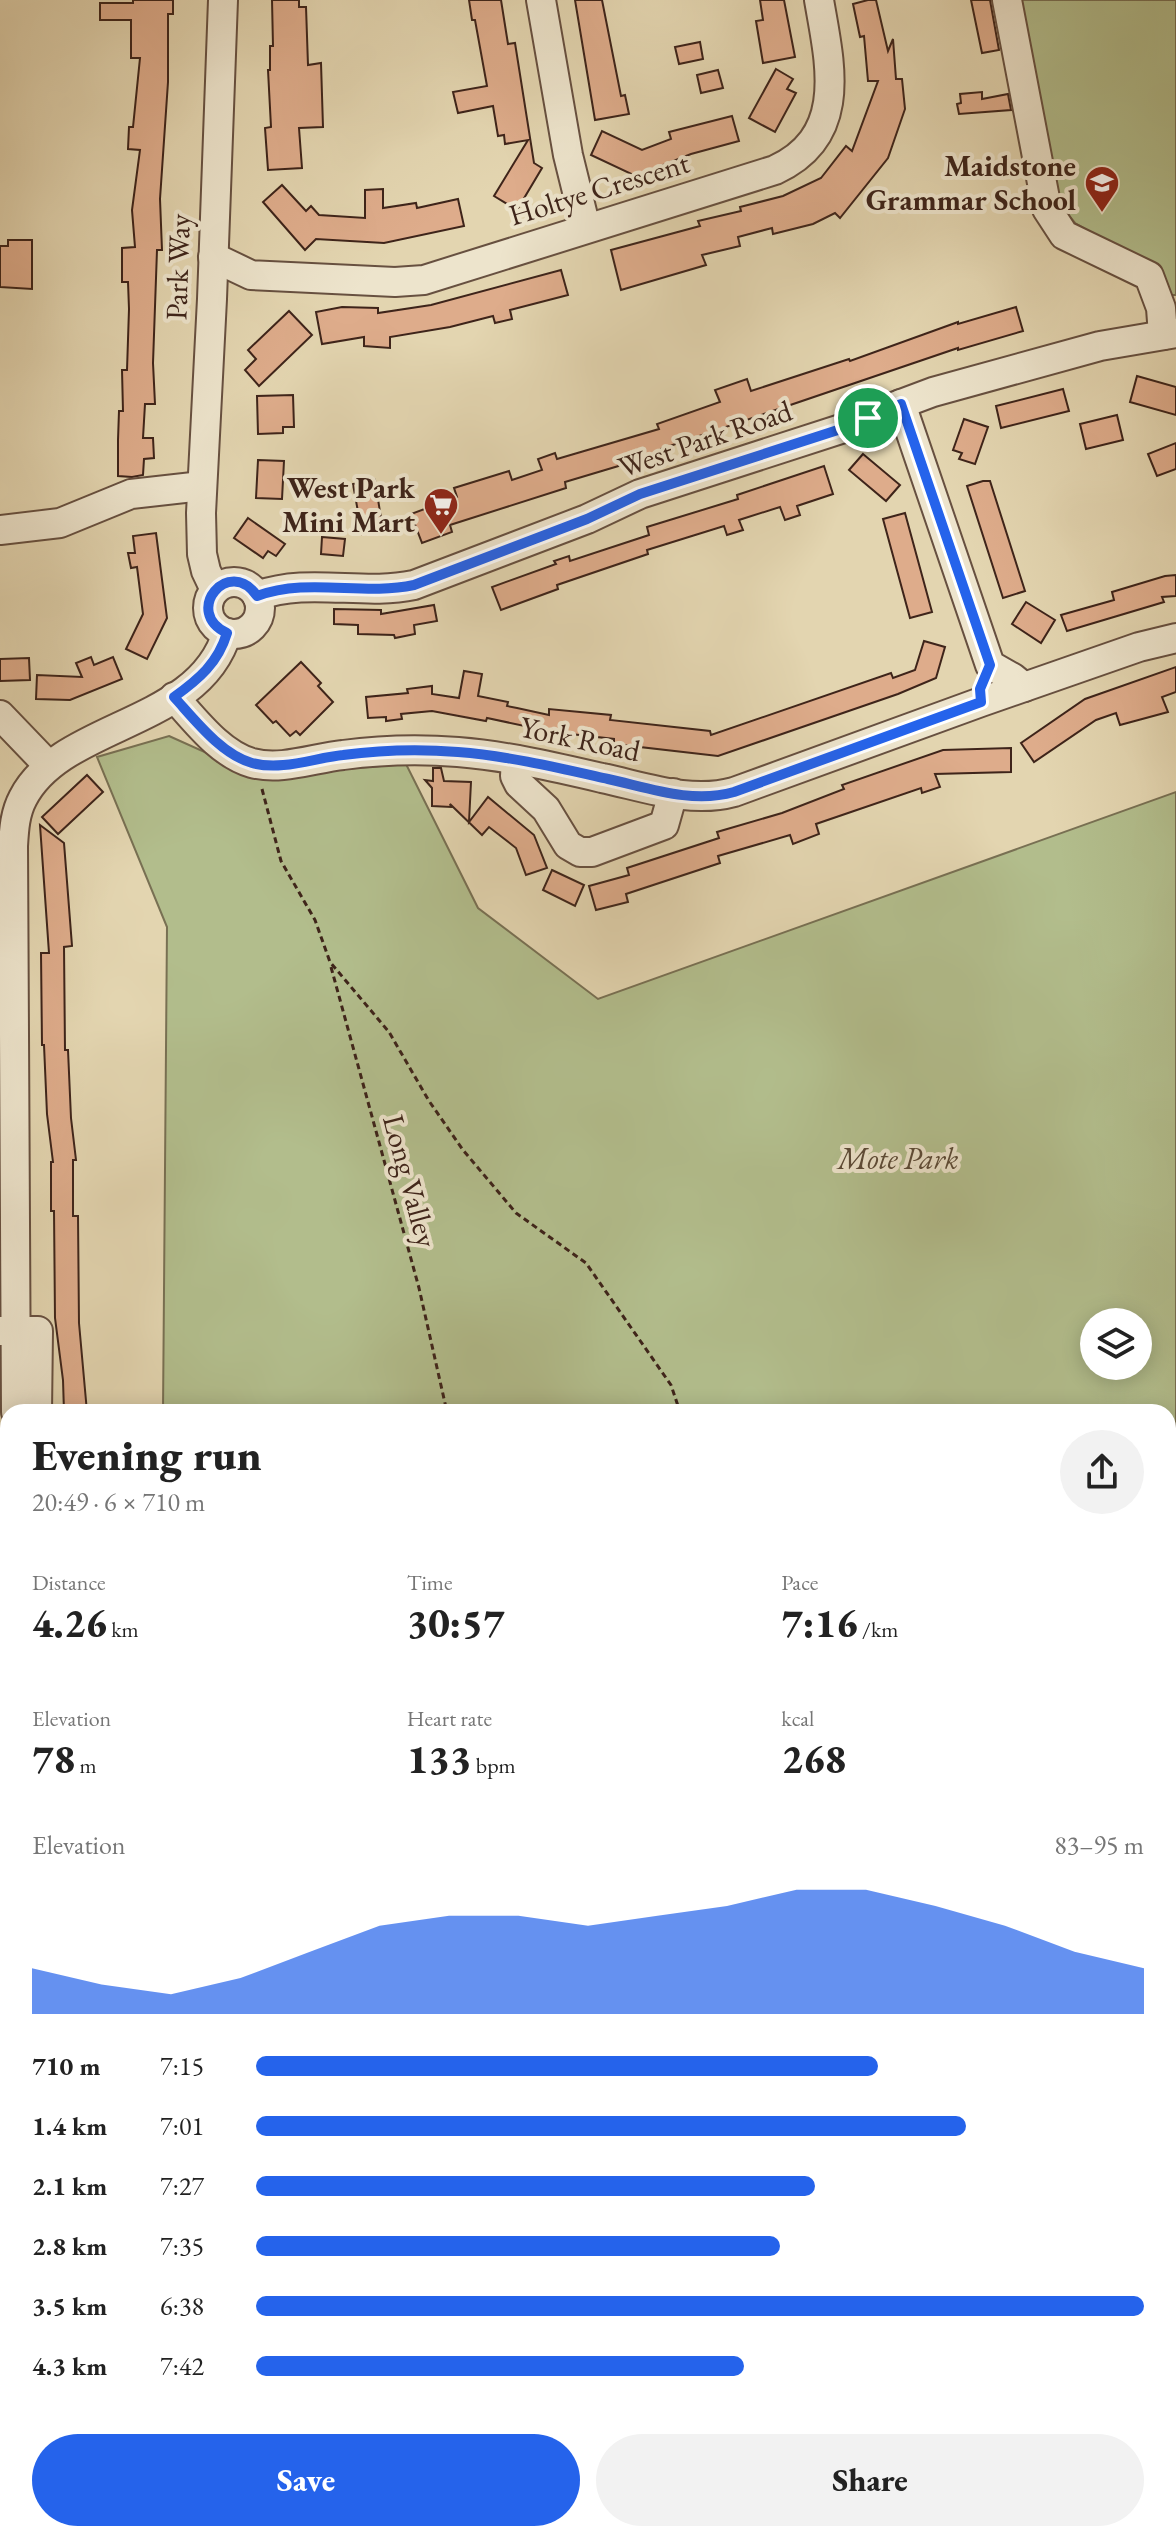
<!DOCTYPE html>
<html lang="en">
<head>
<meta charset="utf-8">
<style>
  :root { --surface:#fff; --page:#f2f2f2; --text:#222; --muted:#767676; --accent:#2563eb }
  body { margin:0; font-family:"EB Garamond",serif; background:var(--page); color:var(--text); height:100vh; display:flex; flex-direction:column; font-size:30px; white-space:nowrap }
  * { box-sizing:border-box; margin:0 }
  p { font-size:26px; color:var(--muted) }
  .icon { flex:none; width:44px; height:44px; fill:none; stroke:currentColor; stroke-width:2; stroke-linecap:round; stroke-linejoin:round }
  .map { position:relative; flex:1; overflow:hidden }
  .sheet { position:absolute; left:0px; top:1404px; width:1176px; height:1138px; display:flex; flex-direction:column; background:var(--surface); border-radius:24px 24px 0 0; box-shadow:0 4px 20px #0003 }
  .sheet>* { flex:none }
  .fabs { position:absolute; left:1080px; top:1308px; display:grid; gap:16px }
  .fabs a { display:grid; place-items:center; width:72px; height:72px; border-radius:50%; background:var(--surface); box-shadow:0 4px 20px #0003; font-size:40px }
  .pin { position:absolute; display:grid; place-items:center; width:68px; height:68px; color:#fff; margin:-34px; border:4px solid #fff; border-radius:50%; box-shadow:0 2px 8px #0007 }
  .round { display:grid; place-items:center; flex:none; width:84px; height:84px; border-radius:42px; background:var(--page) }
  .summary { display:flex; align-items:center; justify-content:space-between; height:136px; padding:0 32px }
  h1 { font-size:44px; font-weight:800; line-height:60px }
  .stats { display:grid; grid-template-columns:repeat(3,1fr); gap:12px; height:136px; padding:8px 32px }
  .stats div { display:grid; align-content:center }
  .stats b { font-size:40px; font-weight:800 }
  .stats small { font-size:22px; font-weight:400 }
  .stats p { font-size:22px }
  .chart { height:224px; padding:16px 32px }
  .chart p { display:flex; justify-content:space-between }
  .chart svg { width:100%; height:144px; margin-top:8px; fill:var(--accent); opacity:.7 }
  .action { display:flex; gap:16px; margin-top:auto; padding:16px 32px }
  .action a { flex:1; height:92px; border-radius:48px; background:var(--accent); color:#fff; font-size:32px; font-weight:800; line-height:92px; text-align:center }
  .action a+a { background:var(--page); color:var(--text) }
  ul { padding:0 32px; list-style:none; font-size:26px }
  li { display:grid; grid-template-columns:128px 96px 1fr; align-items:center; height:60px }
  li i { height:20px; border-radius:10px; background:var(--accent) }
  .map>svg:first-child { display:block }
  .green { fill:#b2bd8c; stroke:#787053; stroke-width:2; fill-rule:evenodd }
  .building { fill:#deac8b; stroke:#3e241a; stroke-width:2 }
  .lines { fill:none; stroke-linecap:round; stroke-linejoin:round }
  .minor-casing { stroke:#675040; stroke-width:32 }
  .path { stroke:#3e241a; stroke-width:3; stroke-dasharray:6 4; stroke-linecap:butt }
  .minor { stroke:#ede4cc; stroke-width:28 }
  .route-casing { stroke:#fff; stroke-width:16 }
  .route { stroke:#2563eb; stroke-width:10 }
  .labels { text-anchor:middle; stroke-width:8; stroke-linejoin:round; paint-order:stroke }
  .poi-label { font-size:30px; font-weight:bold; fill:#3e241a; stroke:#ede4cc; text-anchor:end }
  .street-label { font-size:30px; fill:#3e241a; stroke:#ede4cc }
  .park-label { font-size:30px; font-style:italic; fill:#5b4a36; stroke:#ede4cc }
</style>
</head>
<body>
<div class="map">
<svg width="1176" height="2541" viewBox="0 0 1176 2541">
  <rect width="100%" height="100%" fill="#e3d5b0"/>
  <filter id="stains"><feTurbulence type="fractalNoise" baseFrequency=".0025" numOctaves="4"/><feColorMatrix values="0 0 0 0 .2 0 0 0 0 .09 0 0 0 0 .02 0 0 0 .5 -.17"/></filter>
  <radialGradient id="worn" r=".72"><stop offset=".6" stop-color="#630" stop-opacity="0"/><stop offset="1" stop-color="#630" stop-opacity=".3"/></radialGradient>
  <g class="green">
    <polygon points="1013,0 1176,0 1176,295 1170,295 1162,273 1075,223 1058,202"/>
    <path d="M 169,736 L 258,776 L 406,764 L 478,908 L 598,999 L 1176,792 L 1176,2541 L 0,2541 L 0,2259 L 8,2259 L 8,2534 L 1168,2534 L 1168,1412 L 163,1412 L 167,927 L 97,757 ZM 1094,1322 L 1138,1322 L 1138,1366 L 1094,1366 Z"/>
  </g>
  <g class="building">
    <polygon points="133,0 173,0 173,14 168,14 168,82 160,199 162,250 157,250 153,363 155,404 145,404 143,438 153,438 154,458 144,459 143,475 132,477 118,476 118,440 119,411 123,411 122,370 127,370 129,309 128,282 122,282 122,248 135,247 132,210 140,150 128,149 129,127 133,127 140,58 131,58 131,20 100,20 100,3 133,3"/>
    <polygon points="272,0 299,0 299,7 306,7 308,65 321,63 323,127 299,128 302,168 268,170 265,128 271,127 268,70 270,70 270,46 273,46"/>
    <polygon points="469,0 501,0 508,44 515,43 534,163 542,168 517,210 494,196 528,140 505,144 504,135 498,136 493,106 458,113 453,92 487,86 475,20 472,20"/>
    <polygon points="575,0 602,0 621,96 625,95 629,114 595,120"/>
    <polygon points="760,0 784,0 795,57 763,63 756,21 763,20"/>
    <polygon points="868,0 876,0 888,51 893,39 896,79 902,79 905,109 888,158 840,218 835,213 813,224 773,234 772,228 738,237 740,246 702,255 706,265 621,290 611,250 700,226 698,221 741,211 740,207 783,196 821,178 846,146 852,151 878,81 868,81 864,36 860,37 853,4"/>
    <polygon points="971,0 990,0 999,50 982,53"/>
    <polygon points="700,42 703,59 679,64 675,47"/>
    <polygon points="776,69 793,79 787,89 796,93 775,132 749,118"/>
    <polygon points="718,70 723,88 701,93 697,75"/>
    <polygon points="982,92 982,99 1008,94 1011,110 959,114 957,104 961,103 960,94"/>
    <polygon points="732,116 739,141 691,154 648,171 644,180 591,155 602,131 642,150 671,139 669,132"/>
    <polygon points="282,185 306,211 311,206 319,215 365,218 365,190 383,189 383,208 416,203 417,208 458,199 464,226 384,243 316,239 305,250 263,202"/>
    <polygon points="8,240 32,240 32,289 0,287 0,246 8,246"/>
    <polygon points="561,270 568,295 510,310 512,319 495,323 493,316 450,327 390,337 390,348 364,346 364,337 322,344 316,312 342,307 378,308 378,313 431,305"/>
    <polygon points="1016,307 1023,331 958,350 958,348 661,449 662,453 565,482 566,488 450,525 452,532 422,543 411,514 457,497 454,488 509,471 512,480 542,470 538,459 555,453 557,459 659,429 657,424 720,402 715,390 747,379 751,391 849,359 850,361 958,322 958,324"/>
    <polygon points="289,311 312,335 259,386 245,370 256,359 248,350"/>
    <polygon points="1137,376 1176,387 1176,415 1130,402"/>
    <polygon points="1063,389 1069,411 1001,428 996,406"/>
    <polygon points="293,395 294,427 283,427 283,433 258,434 257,396"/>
    <polygon points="1117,415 1123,440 1086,449 1080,424"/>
    <polygon points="964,419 988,427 975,464 959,459 962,453 953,450"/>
    <polygon points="1176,443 1176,469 1157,476 1148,454"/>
    <polygon points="863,454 900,485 886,501 849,470"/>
    <polygon points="258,460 284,461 282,499 256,498"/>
    <polygon points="824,466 833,494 797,506 800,515 785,520 780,507 739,520 743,530 727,535 724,526 647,550 648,554 557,585 558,589 501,610 492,587 556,564 554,561 569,556 570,561 649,535 647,527 738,499 737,495"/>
    <polygon points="375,480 383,531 362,534 353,484"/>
    <polygon points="983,481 990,481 1025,591 1003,598 967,486"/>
    <polygon points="905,513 932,612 910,618 883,519"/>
    <polygon points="248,518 285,544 276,556 268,551 263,558 234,538"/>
    <polygon points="156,533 167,618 147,659 126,649 143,614 137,567 131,568 128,553 135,553 133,536"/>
    <polygon points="322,537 345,539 343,556 321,554"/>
    <polygon points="1176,575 1176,596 1162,597 1164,602 1067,631 1061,615 1114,600 1112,592 1165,576"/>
    <polygon points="1026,602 1055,620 1041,643 1012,624"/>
    <polygon points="434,605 437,621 414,625 415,634 395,638 394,635 358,634 358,625 334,624 334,609 381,610 381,614"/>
    <polygon points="924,641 945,647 936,678 898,694 718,756 614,744 614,739 553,732 487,718 486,721 432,711 401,714 402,719 386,721 386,717 368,718 366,697 408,693 407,689 432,686 432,694 459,698 464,671 482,674 478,696 508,702 507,706 517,708 549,715 549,709 611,715 610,720 710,731 711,735 891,673 893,678 915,670"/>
    <polygon points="91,657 94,665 113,657 122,679 70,700 36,699 37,675 82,677 76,663"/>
    <polygon points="29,658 30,680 0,681 0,659"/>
    <polygon points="301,662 321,683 318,686 333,702 300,735 296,731 290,736 276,721 273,723 256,705"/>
    <polygon points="1176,667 1176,692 1162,697 1168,712 1120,725 1116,713 1096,720 1034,762 1021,743 1085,699"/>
    <polygon points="1011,748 1011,772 935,774 940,787 922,793 921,788 816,824 819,834 793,844 790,835 718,856 720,863 626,894 628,902 596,910 589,886 629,875 627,868 719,838 717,832 782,813 844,789 842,785 943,750"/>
    <polygon points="433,768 441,768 444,781 471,782 469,822 488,797 534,835 547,868 526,875 516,848 489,827 482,835 450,804 451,807 432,806 432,788 425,780 433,781"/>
    <polygon points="87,775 103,792 58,834 42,817"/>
    <polygon points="40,825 64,843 72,946 64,947 65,1050 68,1050 71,1118 76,1160 73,1160 73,1216 78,1216 79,1323 87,1412 64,1412 63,1380 55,1318 54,1211 51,1211 51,1162 53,1162 47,1114 44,1045 42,1045 41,953 49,953"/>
    <polygon points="552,870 584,885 575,906 543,890"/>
  </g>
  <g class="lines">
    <defs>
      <g id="minor">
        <polyline points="541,0 568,155 586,228"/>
        <polyline points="1007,0 1047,209 1064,235 1149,276 1161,308 1163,335"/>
        <path d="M 213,257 L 251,275 L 395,282 L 424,280 L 775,170 C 849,136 830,64 819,0"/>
        <polyline points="901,404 990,665 1013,678 1024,687"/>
        <polyline points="0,530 60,523 131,494 202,486"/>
        <circle cx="234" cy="608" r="26"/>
        <polyline points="215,590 206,571 202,554 201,513 212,299 223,0"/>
        <path d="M 257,596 C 308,577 362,596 414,585 L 587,519 L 640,494 L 844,428 L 885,410 L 933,392 L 1100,346 L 1176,333"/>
        <path d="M 174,697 C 195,720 220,754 252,763 C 281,771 314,758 343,755 C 381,750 420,749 458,752 C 507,756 555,767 602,778 C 645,787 690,804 734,792 L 981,702 L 1139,647 L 1176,638"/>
        <polyline points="0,715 49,766"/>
        <polyline points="516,760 515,776 519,784 546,809 568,845 580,852 592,852 664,825 673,793"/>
        <polyline points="0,1331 38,1331 37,1412"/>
        <path d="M 16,1412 L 13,846 C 14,829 15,813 23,798 C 62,722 199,727 227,633"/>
        <polyline points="0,1491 8,1491"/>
        <polyline points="0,2095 8,2082"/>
      </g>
    </defs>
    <use href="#minor" class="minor-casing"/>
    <g class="path">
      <polyline points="262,789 281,861 315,920 330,962 389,1032 429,1101 463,1150 516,1213 586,1263 671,1385 680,1412"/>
      <polyline points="331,967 419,1288 447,1412"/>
      <polyline points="1168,2338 1176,2336"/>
      <polyline points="711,2534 713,2541"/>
      <polyline points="788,2541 800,2534"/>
      <polyline points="844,2541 849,2534"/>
      <polyline points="868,2541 868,2534"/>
    </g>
    <use href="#minor" class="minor"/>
  </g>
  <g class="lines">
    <defs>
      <path id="route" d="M 901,404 L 990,665 L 980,689 L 981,702 L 734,792 C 692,804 649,788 608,779 C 559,768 509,756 458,752 C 420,749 381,750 343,755 C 314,758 282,771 252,763 C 221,754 195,720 174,697 C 199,679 218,663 227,633 C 182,612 229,555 257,596 C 308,577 362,596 414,585 L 587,519 L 640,494 L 844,428 Z"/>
    </defs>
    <use href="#route" class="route-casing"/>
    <use href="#route" class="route"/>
  </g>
  <defs>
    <symbol id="school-pin" viewBox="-11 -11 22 30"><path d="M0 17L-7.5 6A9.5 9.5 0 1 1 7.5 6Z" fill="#8f2418" stroke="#ede4cc"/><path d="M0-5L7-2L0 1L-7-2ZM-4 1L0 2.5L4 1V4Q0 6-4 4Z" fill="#fff"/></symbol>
    <symbol id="supermarket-pin" viewBox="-11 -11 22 30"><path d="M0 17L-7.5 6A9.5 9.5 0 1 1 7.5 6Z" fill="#8f2418" stroke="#ede4cc"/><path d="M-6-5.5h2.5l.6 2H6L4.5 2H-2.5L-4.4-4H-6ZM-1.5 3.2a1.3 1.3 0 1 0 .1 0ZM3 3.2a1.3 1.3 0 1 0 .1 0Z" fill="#fff"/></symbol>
  </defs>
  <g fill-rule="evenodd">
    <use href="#school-pin" x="1082" y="163" width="40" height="54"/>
    <use href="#supermarket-pin" x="421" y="485" width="40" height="54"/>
  </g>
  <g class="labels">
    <g class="poi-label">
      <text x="1076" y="176">Maidstone<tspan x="1076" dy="34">Grammar School</tspan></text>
      <text x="415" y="498">West Park<tspan x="415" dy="34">Mini Mart</tspan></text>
    </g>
    <g class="street-label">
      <text transform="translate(599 189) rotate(-17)" y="10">Holtye Crescent</text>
      <text transform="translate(178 267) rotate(-88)" y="10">Park Way</text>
      <text transform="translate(705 439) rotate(-19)" y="10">West Park Road</text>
      <text transform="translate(580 739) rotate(12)" y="10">York Road</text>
      <text transform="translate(410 1181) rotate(75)" y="10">Long Valley</text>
    </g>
    <g class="park-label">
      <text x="898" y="1169">Mote Park</text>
    </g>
  </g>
  <rect width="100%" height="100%" filter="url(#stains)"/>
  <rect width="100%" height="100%" fill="url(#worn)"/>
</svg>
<div class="fabs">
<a><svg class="icon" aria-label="layers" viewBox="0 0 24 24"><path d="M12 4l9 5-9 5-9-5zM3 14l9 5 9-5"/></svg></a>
</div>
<div class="pin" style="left:868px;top:418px;background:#1e9e55"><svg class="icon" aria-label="arrive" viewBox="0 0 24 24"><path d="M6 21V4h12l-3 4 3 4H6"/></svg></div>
<section class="sheet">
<div class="summary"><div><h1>Evening run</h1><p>20:49 · 6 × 710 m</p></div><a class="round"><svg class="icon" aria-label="share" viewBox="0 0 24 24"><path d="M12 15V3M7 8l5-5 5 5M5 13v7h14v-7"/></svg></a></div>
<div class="stats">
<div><p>Distance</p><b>4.26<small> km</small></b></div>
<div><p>Time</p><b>30:57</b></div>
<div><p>Pace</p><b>7:16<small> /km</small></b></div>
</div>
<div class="stats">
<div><p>Elevation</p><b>78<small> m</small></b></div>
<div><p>Heart rate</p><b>133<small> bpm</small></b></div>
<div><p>kcal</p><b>268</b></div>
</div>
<div class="chart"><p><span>Elevation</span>83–95 m</p>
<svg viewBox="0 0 160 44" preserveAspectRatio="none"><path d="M0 44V30L10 35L20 38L30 33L40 25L50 17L60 14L70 14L80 17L90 14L100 11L110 6L120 6L130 11L140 17L150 25L160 30V44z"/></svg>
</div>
<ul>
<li><b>710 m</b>7:15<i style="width:70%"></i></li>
<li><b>1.4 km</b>7:01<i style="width:80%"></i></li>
<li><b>2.1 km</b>7:27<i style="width:63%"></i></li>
<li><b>2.8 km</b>7:35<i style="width:59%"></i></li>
<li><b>3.5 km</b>6:38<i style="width:100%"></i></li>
<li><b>4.3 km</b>7:42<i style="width:55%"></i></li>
</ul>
<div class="action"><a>Save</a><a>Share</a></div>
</section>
</div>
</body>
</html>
